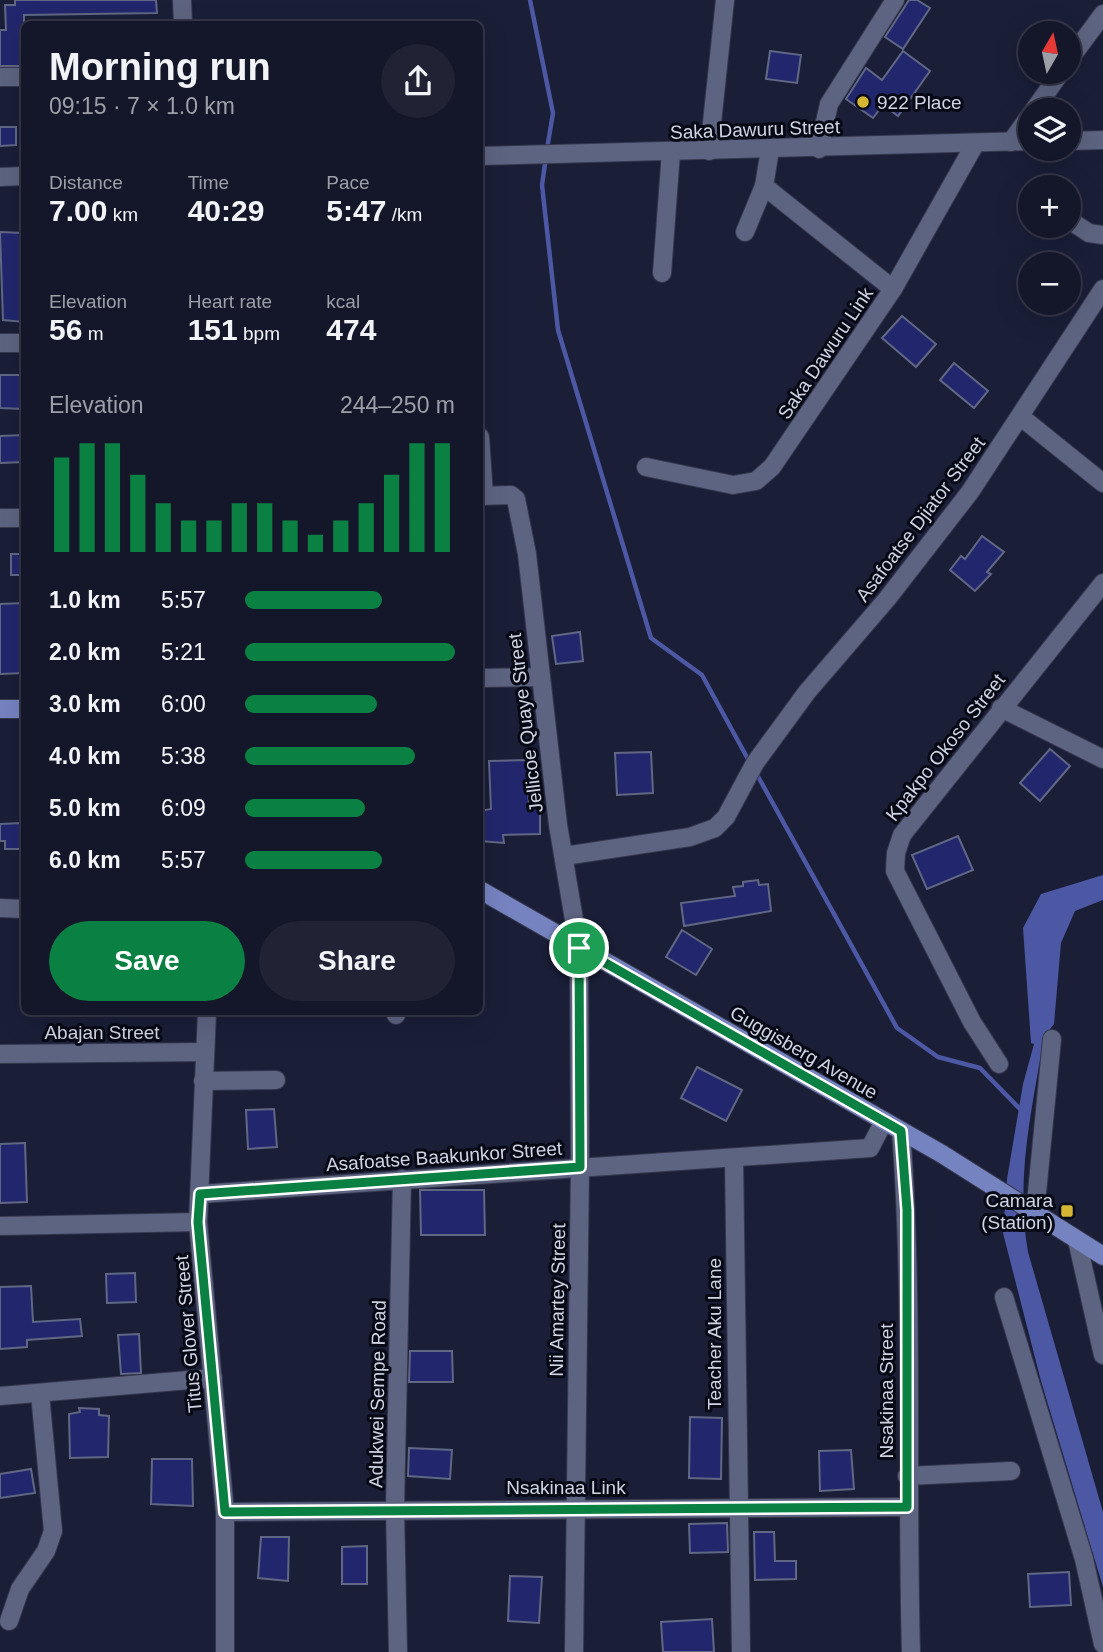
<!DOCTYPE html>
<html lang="en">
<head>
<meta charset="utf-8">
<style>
  :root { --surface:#141629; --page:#212335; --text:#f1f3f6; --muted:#9d9fa8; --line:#333546; --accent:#0b8043 }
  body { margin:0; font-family:Arial,sans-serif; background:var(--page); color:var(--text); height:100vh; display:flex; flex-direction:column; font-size:26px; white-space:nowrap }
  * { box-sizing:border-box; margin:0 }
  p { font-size:23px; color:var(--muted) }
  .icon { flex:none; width:38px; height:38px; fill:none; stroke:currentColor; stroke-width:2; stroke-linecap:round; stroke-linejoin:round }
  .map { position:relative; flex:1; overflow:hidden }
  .details { position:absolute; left:21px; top:21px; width:462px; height:994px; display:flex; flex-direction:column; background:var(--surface); border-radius:10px; box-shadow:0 7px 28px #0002,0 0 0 2px var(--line) }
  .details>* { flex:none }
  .needle { width:46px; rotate:9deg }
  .tools { position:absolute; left:1018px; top:21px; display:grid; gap:14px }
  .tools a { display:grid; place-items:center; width:63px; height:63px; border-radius:50%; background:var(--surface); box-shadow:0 7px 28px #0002,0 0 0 2px var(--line); font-size:35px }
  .pin { position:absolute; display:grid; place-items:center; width:60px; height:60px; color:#fff; margin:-30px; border:4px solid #fff; border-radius:50%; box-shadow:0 2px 7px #0007 }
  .round { display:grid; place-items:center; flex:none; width:74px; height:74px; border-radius:37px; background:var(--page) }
  .head { display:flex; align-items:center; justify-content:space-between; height:119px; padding:0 28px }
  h1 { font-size:38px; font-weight:800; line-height:52px }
  .metrics { display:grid; grid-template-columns:repeat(3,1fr); gap:10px; height:119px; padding:7px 28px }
  .metrics div { display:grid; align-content:center }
  .metrics b { font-size:30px; font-weight:800 }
  .metrics small { font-size:19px; font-weight:400 }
  .metrics p { font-size:19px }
  .chart { height:196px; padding:14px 28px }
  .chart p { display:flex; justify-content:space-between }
  .chart svg { width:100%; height:126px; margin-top:7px; stroke:var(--accent); stroke-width:6 }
  .primary-button { display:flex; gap:14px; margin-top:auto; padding:14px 28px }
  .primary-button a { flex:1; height:80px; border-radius:42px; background:var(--accent); color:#fff; font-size:28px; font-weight:800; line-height:80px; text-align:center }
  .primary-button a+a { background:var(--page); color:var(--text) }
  ul { padding:0 28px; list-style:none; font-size:23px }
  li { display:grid; grid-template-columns:112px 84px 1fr; align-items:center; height:52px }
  li i { height:18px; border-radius:9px; background:var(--accent) }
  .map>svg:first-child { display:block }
  .water { fill:#4c58a3 }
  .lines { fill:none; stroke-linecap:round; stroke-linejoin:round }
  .stream { stroke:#4c58a3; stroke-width:4.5 }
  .building { fill:#22276d; stroke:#606784; stroke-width:2 }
  .minor-casing { stroke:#36384e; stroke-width:20 }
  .major-casing { stroke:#36384e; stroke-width:20 }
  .minor { stroke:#5d6481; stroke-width:18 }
  .major { stroke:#7683c1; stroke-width:18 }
  .route-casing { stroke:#fff; stroke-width:14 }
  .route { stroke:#0b8043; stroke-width:9 }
  .poi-dot { fill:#d5b534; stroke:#070914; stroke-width:2.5 }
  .labels { text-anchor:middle; stroke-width:6; stroke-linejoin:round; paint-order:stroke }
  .poi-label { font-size:19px; fill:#cfd4e4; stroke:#070914; text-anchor:start }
  .street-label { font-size:19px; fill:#cfd4e4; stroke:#070914 }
</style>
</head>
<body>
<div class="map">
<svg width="1103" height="1652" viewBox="0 0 1103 1652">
  <rect width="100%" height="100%" fill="#1a1e37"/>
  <path class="water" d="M 1103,875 L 1103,900 L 1075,911 L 1061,943 L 1054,1024 L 1044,1037 C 1032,1109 1015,1180 1028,1252 L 1103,1512 L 1103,1587 L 1041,1381 L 1003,1233 L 1007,1179 L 1023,1084 L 1034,1044 L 1031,1043 L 1023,928 L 1041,894 Z"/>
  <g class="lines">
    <g class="stream">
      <polyline points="530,0 553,113 547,149"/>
      <polyline points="546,157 542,185 558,330 651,638 702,675 749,761"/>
      <polyline points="755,771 897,1028 938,1057 980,1068 1020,1109"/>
    </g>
  </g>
  <g class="building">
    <polygon points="15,0 156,0 157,13 24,15 24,66 0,66 0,30 6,30 5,5 15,5"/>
    <polygon points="909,0 917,0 930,8 903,49 885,37"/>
    <polygon points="770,51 801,55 797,83 766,79"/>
    <polygon points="903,51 930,71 898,116 883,105 873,118 846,99 866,68 882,80"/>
    <polygon points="0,127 16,127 16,145 0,146"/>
    <polygon points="0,232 24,233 24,322 3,320"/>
    <polygon points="902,316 936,344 916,367 882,338"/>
    <polygon points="954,363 988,391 974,408 940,380"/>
    <polygon points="0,375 24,375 24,409 0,408"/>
    <polygon points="24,435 24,462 0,463 0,436"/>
    <polygon points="982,536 1004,552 987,572 991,574 975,591 950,570 961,556 965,559"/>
    <rect x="11" y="554" width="13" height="21"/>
    <polygon points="24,603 24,673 0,674 0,604"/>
    <polygon points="580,632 583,661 556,664 552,636"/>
    <polygon points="1050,749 1070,766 1040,801 1020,783"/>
    <polygon points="651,752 653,793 617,795 615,753"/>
    <polygon points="527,760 529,807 540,807 540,834 503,835 504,843 480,841 480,811 491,809 489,761"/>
    <polygon points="21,823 22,849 5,849 5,841 0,841 0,824"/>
    <polygon points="958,836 973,870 927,889 912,855"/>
    <polygon points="758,880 759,885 768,884 771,911 684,926 681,903 735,896 733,887 743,886 743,882"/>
    <polygon points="682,930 712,949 696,975 666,957"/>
    <polygon points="697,1067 742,1090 726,1121 681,1098"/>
    <polygon points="274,1109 277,1147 248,1149 246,1110"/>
    <polygon points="25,1143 27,1202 0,1203 0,1144"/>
    <polygon points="420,1190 484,1190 485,1235 421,1235"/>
    <polygon points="135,1273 136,1302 107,1303 106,1274"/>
    <polygon points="31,1286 33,1322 80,1319 82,1336 27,1340 27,1347 0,1349 0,1287"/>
    <polygon points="139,1334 141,1373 121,1374 118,1335"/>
    <polygon points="410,1351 452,1351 453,1382 409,1382"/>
    <polygon points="79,1408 99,1409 99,1415 109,1416 108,1457 70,1458 69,1414 80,1412"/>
    <polygon points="690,1417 722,1418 721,1479 689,1478"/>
    <polygon points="409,1448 452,1450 450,1479 408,1476"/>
    <polygon points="851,1450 854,1489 820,1491 819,1451"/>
    <polygon points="152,1459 192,1459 193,1506 151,1504"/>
    <polygon points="31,1469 35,1493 0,1498 0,1474"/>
    <polygon points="727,1523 728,1552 690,1553 689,1524"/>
    <polygon points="754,1532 774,1532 775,1561 796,1561 796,1579 755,1580"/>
    <polygon points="261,1537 289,1537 288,1581 258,1578"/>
    <polygon points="367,1546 367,1584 342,1584 342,1547"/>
    <polygon points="1069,1572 1071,1605 1030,1607 1028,1574"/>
    <polygon points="510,1576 542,1577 539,1623 508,1621"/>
    <polygon points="712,1619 714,1652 663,1652 661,1622"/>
  </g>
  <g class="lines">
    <defs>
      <g id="minor">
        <polyline points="182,0 183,24"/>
        <polyline points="1069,60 1103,14"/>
        <polyline points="0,77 24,77"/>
        <polyline points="1034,110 1061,72"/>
        <polyline points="1069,141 1103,140"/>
        <polyline points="1011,142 1031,114"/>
        <polyline points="819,149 829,104 895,0"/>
        <polyline points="770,150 764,186 893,289"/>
        <polyline points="709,151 725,0"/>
        <polyline points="480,156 1031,141"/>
        <polyline points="0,177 24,176"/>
        <polyline points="1069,220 1089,233 1103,235"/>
        <polyline points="745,232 764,186"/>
        <polyline points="662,273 671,152"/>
        <polyline points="0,343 24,343"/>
        <polyline points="1021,417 1103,483"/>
        <polyline points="480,437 484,495"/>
        <polyline points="646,467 733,485 756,481 772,467 893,289 975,144"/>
        <polyline points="480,496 511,495 516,499 527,554 558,825 579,949 580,1167 574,1652"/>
        <polyline points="0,518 24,518"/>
        <polyline points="480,678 541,677"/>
        <polyline points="1001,708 1103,759"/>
        <polyline points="564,856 690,837 715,828 726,817 755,763 807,692 887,599 970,492 1103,289"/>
        <polyline points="0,908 24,909"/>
        <polyline points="207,1012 198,1222 225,1512 225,1652"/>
        <polyline points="396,1015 396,1012"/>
        <polyline points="0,1054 204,1052"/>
        <polyline points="999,1064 972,1022 895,871 896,853 902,835 1103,583"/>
        <polyline points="203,1081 276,1080"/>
        <path d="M 901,1131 C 914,1304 906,1479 911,1652"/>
        <polyline points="734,1160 741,1652"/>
        <polyline points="200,1194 870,1148 884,1121"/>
        <polyline points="1035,1213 1052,1039"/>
        <polyline points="0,1226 198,1222"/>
        <polyline points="1077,1240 1103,1355"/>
        <polyline points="1004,1297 1084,1559 1103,1644"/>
        <polyline points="0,1396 213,1378"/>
        <polyline points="907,1476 1011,1471"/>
        <polyline points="225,1512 907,1507"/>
        <polyline points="9,1621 20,1589 46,1551 53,1531 40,1394"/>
        <polyline points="398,1652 395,1509 402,1179"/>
      </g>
      <g id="major">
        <polyline points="0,709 24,709"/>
        <polyline points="480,890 942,1154 1103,1256"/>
      </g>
    </defs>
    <use href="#minor" class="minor-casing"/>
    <use href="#major" class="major-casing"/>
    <use href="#minor" class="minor"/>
    <use href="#major" class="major"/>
  </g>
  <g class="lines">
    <defs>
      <polygon id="route" points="579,948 901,1131 907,1210 907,1507 225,1512 198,1222 200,1194 580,1167"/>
    </defs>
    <use href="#route" class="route-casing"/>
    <use href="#route" class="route"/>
  </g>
  <g class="poi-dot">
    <circle cx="863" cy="102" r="7"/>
    <rect x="1060" y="1204" width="14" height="14" rx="3.5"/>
  </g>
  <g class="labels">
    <g class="poi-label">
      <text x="877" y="109">922 Place</text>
      <text x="1053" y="1207" text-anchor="end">Camara<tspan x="1053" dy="22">(Station)</tspan></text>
    </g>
    <g class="street-label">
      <text transform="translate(755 129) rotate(-2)" y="7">Saka Dawuru Street</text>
      <text transform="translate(825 353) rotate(-56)" y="7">Saka Dawuru Link</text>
      <text transform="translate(920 519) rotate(-53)" y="7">Asafoatse Djiator Street</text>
      <text transform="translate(525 723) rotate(-97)" y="7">Jellicoe Quaye Street</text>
      <text transform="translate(945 747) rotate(-52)" y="7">Kpakpo Okoso Street</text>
      <text x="102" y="1039">Abajan Street</text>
      <text transform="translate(804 1052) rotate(30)" y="7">Guggisberg Avenue</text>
      <text transform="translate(444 1156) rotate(-4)" y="7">Asafoatse Baakunkor Street</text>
      <text transform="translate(557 1300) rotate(-89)" y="7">Nii Amartey Street</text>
      <text transform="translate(188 1334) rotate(-95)" y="7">Titus Glover Street</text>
      <text transform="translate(714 1334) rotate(-90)" y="7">Teacher Aku Lane</text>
      <text transform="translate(886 1391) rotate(-90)" y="7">Nsakinaa Street</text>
      <text transform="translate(377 1394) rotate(-89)" y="7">Adukwei Sempe Road</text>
      <text x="566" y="1494">Nsakinaa Link</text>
    </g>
  </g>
</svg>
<div class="tools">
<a><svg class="needle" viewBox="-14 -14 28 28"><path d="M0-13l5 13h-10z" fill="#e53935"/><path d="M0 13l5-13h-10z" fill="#9d9fa8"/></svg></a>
<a><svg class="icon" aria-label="layers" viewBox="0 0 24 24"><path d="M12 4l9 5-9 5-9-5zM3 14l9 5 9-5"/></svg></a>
<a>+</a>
<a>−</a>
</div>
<div class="pin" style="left:579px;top:948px;background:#1e9e55"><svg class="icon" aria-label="arrive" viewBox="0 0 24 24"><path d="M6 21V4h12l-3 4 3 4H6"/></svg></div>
<section class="details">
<div class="head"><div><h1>Morning run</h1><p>09:15 · 7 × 1.0 km</p></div><a class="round"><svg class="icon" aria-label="share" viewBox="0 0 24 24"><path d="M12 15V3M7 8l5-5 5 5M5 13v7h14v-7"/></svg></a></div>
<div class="metrics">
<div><p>Distance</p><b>7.00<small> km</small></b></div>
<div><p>Time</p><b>40:29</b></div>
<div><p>Pace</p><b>5:47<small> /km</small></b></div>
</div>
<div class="metrics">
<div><p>Elevation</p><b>56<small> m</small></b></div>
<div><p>Heart rate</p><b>151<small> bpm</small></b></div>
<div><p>kcal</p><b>474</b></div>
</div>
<div class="chart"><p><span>Elevation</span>244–250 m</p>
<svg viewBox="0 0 160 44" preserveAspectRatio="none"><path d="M5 44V11M15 44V6M25 44V6M35 44V17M45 44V27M55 44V33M65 44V33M75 44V27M85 44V27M95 44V33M105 44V38M115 44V33M125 44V27M135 44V17M145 44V6M155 44V6"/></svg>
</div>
<ul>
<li><b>1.0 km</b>5:57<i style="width:65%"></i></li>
<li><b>2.0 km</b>5:21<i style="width:100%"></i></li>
<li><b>3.0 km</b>6:00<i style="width:63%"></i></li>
<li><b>4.0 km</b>5:38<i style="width:81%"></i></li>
<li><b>5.0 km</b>6:09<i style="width:57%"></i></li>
<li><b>6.0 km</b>5:57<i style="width:65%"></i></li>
</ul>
<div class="primary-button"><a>Save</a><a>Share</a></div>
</section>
</div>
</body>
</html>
